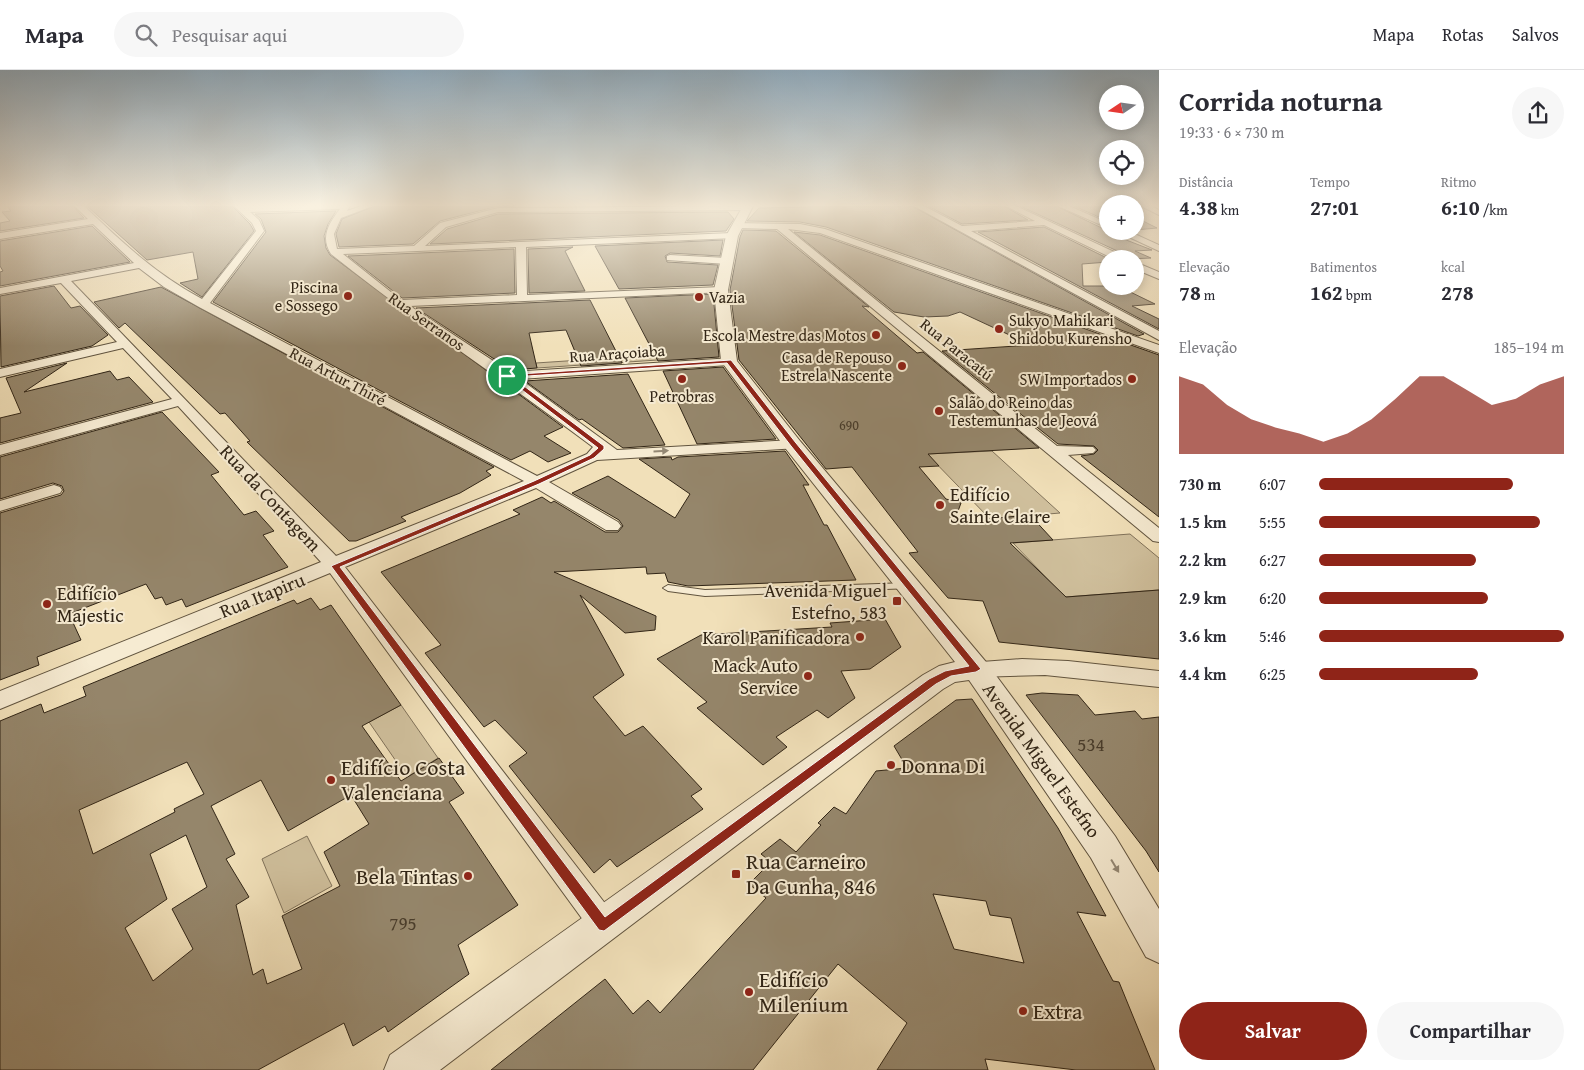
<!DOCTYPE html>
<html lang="pt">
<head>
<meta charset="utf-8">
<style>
  :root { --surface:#fff; --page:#f7f7f7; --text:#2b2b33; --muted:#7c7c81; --line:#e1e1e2; --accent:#8f2418 }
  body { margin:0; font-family:"Gentium Book Plus",serif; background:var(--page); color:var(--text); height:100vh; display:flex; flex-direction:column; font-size:19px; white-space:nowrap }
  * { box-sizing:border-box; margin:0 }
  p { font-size:16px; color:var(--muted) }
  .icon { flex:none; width:28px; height:28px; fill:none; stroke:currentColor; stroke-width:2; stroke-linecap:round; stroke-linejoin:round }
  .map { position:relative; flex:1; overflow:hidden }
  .drawer { display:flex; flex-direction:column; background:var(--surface); width:425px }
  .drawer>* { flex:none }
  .needle { width:32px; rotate:257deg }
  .tools { position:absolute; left:1099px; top:15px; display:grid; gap:10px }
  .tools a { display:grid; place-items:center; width:45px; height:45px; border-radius:50%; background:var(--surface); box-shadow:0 2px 12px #0003; font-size:25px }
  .pin { position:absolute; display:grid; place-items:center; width:42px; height:42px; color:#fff; margin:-21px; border:2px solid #fff; border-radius:50%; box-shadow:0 1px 5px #0007 }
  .round { display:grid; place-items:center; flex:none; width:52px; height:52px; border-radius:26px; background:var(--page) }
  .head { display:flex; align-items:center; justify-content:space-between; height:85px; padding:0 20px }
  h1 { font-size:28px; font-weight:700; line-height:38px }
  .stats { display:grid; grid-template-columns:repeat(3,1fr); gap:8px; height:85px; padding:5px 20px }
  .stats div { display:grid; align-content:center }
  .stats b { font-size:21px; font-weight:700 }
  .stats small { font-size:14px; font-weight:400 }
  .stats p { font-size:14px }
  .chart { height:140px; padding:10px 20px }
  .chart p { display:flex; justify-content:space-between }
  .chart svg { width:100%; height:90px; margin-top:5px; fill:var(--accent); opacity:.7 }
  .button { display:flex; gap:10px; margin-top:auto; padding:10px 20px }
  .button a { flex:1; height:58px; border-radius:30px; background:var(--accent); color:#fff; font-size:20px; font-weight:700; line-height:58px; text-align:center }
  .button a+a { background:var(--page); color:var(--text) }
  ul { padding:0 20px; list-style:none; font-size:16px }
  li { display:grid; grid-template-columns:80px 60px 1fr; align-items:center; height:38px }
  li i { height:12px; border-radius:6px; background:var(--accent) }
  header { display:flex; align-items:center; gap:30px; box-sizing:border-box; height:70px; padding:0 25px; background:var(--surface); border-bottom:1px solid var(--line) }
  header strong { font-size:24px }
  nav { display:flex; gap:28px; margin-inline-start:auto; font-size:18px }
  .search { width:350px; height:45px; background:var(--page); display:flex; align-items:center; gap:12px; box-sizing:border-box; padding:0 18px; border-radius:28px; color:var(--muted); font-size:19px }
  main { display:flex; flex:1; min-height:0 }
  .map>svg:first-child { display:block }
  .green { fill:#d0c09d; stroke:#80725a }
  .building { fill:#95866b; stroke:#312516; fill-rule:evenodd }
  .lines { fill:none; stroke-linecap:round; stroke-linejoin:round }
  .service-casing { stroke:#61543f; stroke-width:2 }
  .minor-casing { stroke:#61543f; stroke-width:2 }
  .tertiary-casing { stroke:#61543f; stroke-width:2 }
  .service { fill:#f6ebd2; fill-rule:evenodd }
  .minor { fill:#f6ebd2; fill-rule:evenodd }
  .tertiary { fill:#f6ebd2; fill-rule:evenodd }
  .oneway { fill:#948874 }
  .route { fill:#8f2418; stroke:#fff; fill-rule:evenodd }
  .poi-dot { fill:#8f2418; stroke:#f6ebd2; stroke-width:2 }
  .labels { text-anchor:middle; stroke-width:4; stroke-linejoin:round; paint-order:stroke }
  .far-number-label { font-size:14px; fill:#4a3d2b }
  .far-poi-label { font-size:16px; fill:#312516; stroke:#f6ebd2; text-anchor:end }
  .far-street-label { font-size:16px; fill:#312516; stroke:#f6ebd2 }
  .poi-label { font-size:19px; fill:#312516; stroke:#f6ebd2; text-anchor:end }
  .street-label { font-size:19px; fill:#312516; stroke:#f6ebd2 }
  .near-number-label { font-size:19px; fill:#4a3d2b }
  .near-poi-label { font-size:22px; fill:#312516; stroke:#f6ebd2; text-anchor:start }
</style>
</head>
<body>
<header>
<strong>Mapa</strong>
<div class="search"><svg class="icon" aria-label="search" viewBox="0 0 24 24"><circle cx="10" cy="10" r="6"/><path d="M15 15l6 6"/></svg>Pesquisar aqui</div>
<nav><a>Mapa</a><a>Rotas</a><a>Salvos</a></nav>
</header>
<main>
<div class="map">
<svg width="1159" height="1000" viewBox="0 0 1159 1000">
  <rect width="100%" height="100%" fill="#f1e0b9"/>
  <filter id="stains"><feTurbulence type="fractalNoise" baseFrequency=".004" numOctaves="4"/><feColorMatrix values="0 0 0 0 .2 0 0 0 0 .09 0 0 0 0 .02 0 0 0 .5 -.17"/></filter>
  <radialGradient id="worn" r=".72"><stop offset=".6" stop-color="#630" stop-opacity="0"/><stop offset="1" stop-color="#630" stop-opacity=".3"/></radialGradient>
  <g class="green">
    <polygon points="656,285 658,290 537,298 536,293"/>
    <polygon points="992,381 1060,443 990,449 927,384"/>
    <polygon points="1130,464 1159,488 1159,520 1065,527 1013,473"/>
    <polygon points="401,635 438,688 407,707 369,652"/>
    <polygon points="307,766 332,816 284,843 262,789"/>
  </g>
  <g class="building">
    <polygon points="7,136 73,136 84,148 0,161 0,153 10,151 2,142 11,141"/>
    <polygon points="87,136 232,136 250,154 254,161 202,227 180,213 198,209 193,182 147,190"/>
    <polygon points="375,136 514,136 498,136 440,151 413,174 339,177 336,164 342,149"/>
    <polygon points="848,136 912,136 1144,264 1138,266 826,157 800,152 747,151 759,138"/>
    <polygon points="928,136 1004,136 1028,150 962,154"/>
    <polygon points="1020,136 1056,136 1108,161 1125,167 1121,168 1152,180 1135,181 1151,188 1129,189 1126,185"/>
    <polygon points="1074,136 1108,136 1108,151"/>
    <polygon points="336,141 328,154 324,166 326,178 330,185 563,357 544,366 571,383 548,392 530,381 511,390 213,232 266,162 261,149 255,144"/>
    <polygon points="728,142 734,149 726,161 430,174 447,159 498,144"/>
    <polygon points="1135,147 1157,158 1135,160"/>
    <polygon points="92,156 130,192 0,216 0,202 3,201 0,196 0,171"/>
    <polygon points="1044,157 1109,189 1108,192 1082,194 1083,216 1118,216 1155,234 1132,236 1159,249 1159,259 978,162"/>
    <polygon points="743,160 776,161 869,237 862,236 917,283 923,282 1039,378 928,384 939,396 919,397 946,429 961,433 954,452 1030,445 1053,470 1010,473 1066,527 1159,520 1159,589 999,572 983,531 948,528 909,483 918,482 852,397 826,399 739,290 730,220 740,167"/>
    <polygon points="794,162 820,165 1159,285 1159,447 1081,386 1094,384 1098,380 1094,376 1058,374 942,281 1031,275 960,242 948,246 924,247 894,242"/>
    <polygon points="723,170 720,186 670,183 665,186 667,192 718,195 713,215 619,219 595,176"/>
    <polygon points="573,177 565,181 585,221 529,223 528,179"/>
    <polygon points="514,179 515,223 402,228 348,186"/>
    <polygon points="54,216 71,238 80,236 108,265 92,276 1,297 0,226"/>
    <polygon points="161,217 494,397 486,401 491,405 460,423 401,447 406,451 356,471 349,471 247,372 250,371 225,343 220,344 125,253 119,258 94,232"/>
    <polygon points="713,224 719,287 658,291 625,228"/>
    <polygon points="590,230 622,293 581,296 566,260 529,263 537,298 511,300 416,238"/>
    <polygon points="67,293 24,322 110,301 117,310 129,307 153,332 0,373 0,348 21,343 6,308"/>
    <polygon points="723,297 776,369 697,374 663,301"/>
    <polygon points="628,304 665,375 623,378 582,349 579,350 525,311"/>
    <polygon points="162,342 219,402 211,405 244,445 256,441 274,461 263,465 288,497 186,537 182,529 166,535 162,527 155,529 146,514 69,544 81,570 37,587 39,595 0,610 0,443 61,425 64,421 62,416 53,413 0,429 0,387"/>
    <polygon points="785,381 809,415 803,415 824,455 827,455 856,510 688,516 668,512 665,503 647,504 646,497 554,502 656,546 655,560 625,563 580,525 624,605 593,627 625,666 643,656 702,719 691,726 703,739 617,797 610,789 594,803 509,696 527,683 495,650 484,657 425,583 441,575 381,502 520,444 513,440 542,427 551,433 554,431 605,462 618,462 623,456 619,450 572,423 608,406 675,448 690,424 639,389 671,387 672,390 678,387"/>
    <path d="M 311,528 L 320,540 L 331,535 L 401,635 L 362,656 L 401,711 L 439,688 L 464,723 L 449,732 L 518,835 L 458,875 L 469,904 L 388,962 L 385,956 L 353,976 L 344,953 L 258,1000 L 0,1000 L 0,651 L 41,634 L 44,643 L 86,626 L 83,617 L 294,530 L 297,534 ZM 187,692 L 204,724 L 174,739 L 175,742 L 93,784 L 79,740 ZM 261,710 L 288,761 L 351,725 L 369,754 L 324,782 L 340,816 L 282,846 L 302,899 L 267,914 L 263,899 L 253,905 L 236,835 L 249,827 L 226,789 L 235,784 L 211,736 ZM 186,765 L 207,817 L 172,839 L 193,879 L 153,911 L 125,858 L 167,829 L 150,784 Z"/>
    <polygon points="885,549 901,577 870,599 841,601 855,628 828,648 817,640 776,667 787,677 763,695 697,638 707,632 657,589 701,565 832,557 830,553"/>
    <polygon points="1042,623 1078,625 1095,645 1135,641 1142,649 1159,647 1159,802 1146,781 1026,625"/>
    <path d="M 972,629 L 1058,758 L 1106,846 L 1077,842 L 1113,911 L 1119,912 L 1155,1000 L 1076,1000 L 985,989 L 988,1000 L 877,1000 L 907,953 L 838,894 L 753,1000 L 491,1000 L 605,909 L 633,944 L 648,930 L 660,943 L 766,828 L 749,814 L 771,792 L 761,784 L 780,769 L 796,782 L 821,755 L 818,753 L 834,737 L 846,744 L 876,701 L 907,698 L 894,676 L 956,630 ZM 933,824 L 986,831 L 990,845 L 1011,848 L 1024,893 L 954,879 Z"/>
  </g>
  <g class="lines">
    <defs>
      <polygon id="service" points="908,513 912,514 913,516 912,518 705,526 668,521 663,518 668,515 705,520"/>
      <g id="minor">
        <path d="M 75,136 L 84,136 C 123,173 154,203 202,229 L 256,161 L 252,153 L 234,136 L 350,136 L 347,141 L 361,136 L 373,136 L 341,148 L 334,164 L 337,179 L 414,176 L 440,153 L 498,138 L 750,136 L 751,138 L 747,140 L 498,142 L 446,157 L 425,176 L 732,163 L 735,164 L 735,168 L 526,177 L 527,225 L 721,217 L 726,220 L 725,222 L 410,236 L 510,302 L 733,288 L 735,291 L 733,294 L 729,295 L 520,309 L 617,380 L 793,370 L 798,372 L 801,375 L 798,378 L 597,390 L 549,412 L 618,452 L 621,456 L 618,460 L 606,460 L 536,418 L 345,497 L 614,845 L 619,855 L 614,865 L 604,869 L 594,865 L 330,503 L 0,639 L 0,621 L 321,492 L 178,336 L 0,385 L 0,375 L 172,329 L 123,278 L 0,307 L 0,299 L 117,272 L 61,213 L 0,224 L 0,218 L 134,193 L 93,154 L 0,169 L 0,163 L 88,149 ZM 340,139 C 329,153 320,167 331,184 C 416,252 506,312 593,377 L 587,384 L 537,406 L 210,233 L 264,161 L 259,150 L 250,142 ZM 516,177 L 517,225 L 401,230 L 343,184 ZM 139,198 L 164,217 L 199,237 L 524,411 L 336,486 L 71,211 Z"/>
        <polygon points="914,136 924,136 962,156 1035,151 1006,136 1016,136 1125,187 1127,189 1114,189 1044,155 971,161 1159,261 1159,270"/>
        <polygon points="1058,136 1069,136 1108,153 1108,158"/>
        <polygon points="1141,136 1151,136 1159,140 1159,145"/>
        <polygon points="734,153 800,154 825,159 1159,275 1159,283 820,163 788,159 1057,376 1093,377 1096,380 1093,383 1068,385 1159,458 1159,472 1153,471 777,159 737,158 733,155"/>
        <polygon points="1116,161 1128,161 1159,175 1159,181"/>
        <polygon points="670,185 727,188 732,191 727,194 667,190 667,186"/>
        <polygon points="1135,192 1159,202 1159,209 1135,199"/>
        <polygon points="54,415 60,417 62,420 60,423 0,441 0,431"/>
        <polygon points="1022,589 1068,591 1159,601 1159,617 1045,605 976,607 968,605 965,599 968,593"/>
      </g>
      <polygon id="tertiary" points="743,136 753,136 738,166 728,220 737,291 800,371 986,592 1115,766 1159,839 1159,893 1146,887 1091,788 969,610 955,612 943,619 440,1000 384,1000 390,985 923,605 939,596 955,592 786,379 721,291 714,220 726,166"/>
    </defs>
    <use href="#service" class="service-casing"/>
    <use href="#minor" class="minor-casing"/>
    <use href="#tertiary" class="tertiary-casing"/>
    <use href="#service" class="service"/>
    <use href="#minor" class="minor"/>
    <use href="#tertiary" class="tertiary"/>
  </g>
  <defs><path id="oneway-solid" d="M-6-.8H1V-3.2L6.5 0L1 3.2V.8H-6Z" transform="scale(1.25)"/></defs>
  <g class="oneway">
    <use href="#oneway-solid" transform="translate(661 381) rotate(-3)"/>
    <use href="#oneway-solid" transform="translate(1115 796) rotate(59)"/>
  </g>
  <linearGradient id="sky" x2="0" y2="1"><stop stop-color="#91acbf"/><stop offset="0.49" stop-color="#f9f1e0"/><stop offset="1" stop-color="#f9f1e0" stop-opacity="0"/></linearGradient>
  <rect width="1159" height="276" fill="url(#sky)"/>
  <path class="route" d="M 731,290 L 796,373 L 981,599 L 976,602 L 951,606 L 936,614 L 604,861 L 599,860 L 331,496 L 534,411 L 590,385 L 598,378 L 505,307 L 505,305 ZM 727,293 L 791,376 L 969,596 L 945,601 L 929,609 L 605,847 L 340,497 L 539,414 L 594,388 L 604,379 L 604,376 L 512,307 Z"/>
  <g class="poi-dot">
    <circle cx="348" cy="226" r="5"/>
    <circle cx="699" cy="227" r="5"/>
    <circle cx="999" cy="259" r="5"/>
    <circle cx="876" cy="265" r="5"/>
    <circle cx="902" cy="296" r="5"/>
    <circle cx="682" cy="309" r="5"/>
    <circle cx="1132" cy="309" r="5"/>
    <circle cx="939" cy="341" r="5"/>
    <circle cx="940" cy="435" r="5"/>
    <rect x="892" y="526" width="10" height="10" rx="2.5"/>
    <circle cx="47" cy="534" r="5"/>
    <circle cx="860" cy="567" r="5"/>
    <circle cx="808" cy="606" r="5"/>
    <circle cx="891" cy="695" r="5"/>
    <circle cx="331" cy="710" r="5"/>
    <rect x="731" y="799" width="10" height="10" rx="2.5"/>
    <circle cx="468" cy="806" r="5"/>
    <circle cx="749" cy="922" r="5"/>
    <circle cx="1023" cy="941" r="5"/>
  </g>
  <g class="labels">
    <g class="far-number-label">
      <text x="849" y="360">690</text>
    </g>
    <g class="far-poi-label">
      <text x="338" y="223">Piscina<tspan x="338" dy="18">e Sossego</tspan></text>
      <text x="709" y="233" text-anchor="start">Vazia</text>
      <text x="1009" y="256" text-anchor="start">Sukyo Mahikari<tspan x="1009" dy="18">Shidobu Kurensho</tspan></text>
      <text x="866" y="271">Escola Mestre das Motos</text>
      <text x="892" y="293">Casa de Repouso<tspan x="892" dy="18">Estrela Nascente</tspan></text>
      <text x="1122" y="315">SW Importados</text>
      <text x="682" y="332" text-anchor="middle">Petrobras</text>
      <text x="949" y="338" text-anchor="start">Salão do Reino das<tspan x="949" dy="18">Testemunhas de Jeová</tspan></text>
    </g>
    <g class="far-street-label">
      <text transform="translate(427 251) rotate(35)" y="6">Rua Serranos</text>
      <text transform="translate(957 279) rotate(39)" y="6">Rua Paracatú</text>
      <text transform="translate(617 283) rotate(-4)" y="6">Rua Araçoiaba</text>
      <text transform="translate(338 306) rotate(28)" y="6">Rua Artur Thiré</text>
    </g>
    <g class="poi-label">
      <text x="950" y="431" text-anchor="start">Edifício<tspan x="950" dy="22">Sainte Claire</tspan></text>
      <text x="887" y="527">Avenida Miguel<tspan x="887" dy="22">Estefno, 583</tspan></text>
      <text x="57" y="530" text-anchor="start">Edifício<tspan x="57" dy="22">Majestic</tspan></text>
      <text x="850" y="574">Karol Panificadora</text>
      <text x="798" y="602">Mack Auto<tspan x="798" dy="22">Service</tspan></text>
    </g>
    <g class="street-label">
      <text transform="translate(271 428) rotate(47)" y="7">Rua da Contagem</text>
      <text transform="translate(262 525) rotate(-22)" y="7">Rua Itapiru</text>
      <text transform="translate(1042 690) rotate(54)" y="7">Avenida Miguel Estefno</text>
    </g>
    <g class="near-number-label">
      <text x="1091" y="681">534</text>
      <text x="403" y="860">795</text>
    </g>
    <g class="near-poi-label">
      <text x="901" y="703">Donna Di</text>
      <text x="341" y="705">Edifício Costa<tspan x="341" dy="25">Valenciana</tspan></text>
      <text x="746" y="799">Rua Carneiro<tspan x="746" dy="25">Da Cunha, 846</tspan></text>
      <text x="458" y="814" text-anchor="end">Bela Tintas</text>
      <text x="759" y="917">Edifício<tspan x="759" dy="25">Milenium</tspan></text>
      <text x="1033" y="949">Extra</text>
    </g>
  </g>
  <rect width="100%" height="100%" filter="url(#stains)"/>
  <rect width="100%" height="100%" fill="url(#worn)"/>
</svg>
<div class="tools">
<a><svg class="needle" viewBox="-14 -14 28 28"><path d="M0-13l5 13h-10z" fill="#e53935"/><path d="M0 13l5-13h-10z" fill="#7c7c81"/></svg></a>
<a><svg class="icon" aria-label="locate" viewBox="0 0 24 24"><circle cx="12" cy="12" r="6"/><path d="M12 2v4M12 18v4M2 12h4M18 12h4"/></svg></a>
<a>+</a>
<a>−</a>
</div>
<div class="pin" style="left:507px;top:306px;background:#1e9e55"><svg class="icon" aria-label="arrive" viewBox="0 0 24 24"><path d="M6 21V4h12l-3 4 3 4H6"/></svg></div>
</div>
<section class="drawer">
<div class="head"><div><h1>Corrida noturna</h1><p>19:33 · 6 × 730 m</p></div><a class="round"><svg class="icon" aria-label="share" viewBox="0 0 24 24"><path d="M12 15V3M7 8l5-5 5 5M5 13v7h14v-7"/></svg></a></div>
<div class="stats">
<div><p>Distância</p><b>4.38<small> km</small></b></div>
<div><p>Tempo</p><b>27:01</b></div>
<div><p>Ritmo</p><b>6:10<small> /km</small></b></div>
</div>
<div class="stats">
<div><p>Elevação</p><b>78<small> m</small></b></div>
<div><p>Batimentos</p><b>162<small> bpm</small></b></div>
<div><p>kcal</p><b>278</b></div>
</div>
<div class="chart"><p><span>Elevação</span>185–194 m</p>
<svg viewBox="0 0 160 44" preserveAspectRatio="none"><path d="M0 44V6L10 10L20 20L30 27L40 31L50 34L60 38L70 34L80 27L90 17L100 6L110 6L120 13L130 20L140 17L150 10L160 6V44z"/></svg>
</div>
<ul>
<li><b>730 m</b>6:07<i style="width:79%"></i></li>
<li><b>1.5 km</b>5:55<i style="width:90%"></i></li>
<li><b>2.2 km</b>6:27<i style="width:64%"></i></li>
<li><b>2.9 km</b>6:20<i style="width:69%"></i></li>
<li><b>3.6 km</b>5:46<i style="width:100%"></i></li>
<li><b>4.4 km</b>6:25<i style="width:65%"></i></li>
</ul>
<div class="button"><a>Salvar</a><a>Compartilhar</a></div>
</section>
</main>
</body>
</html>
